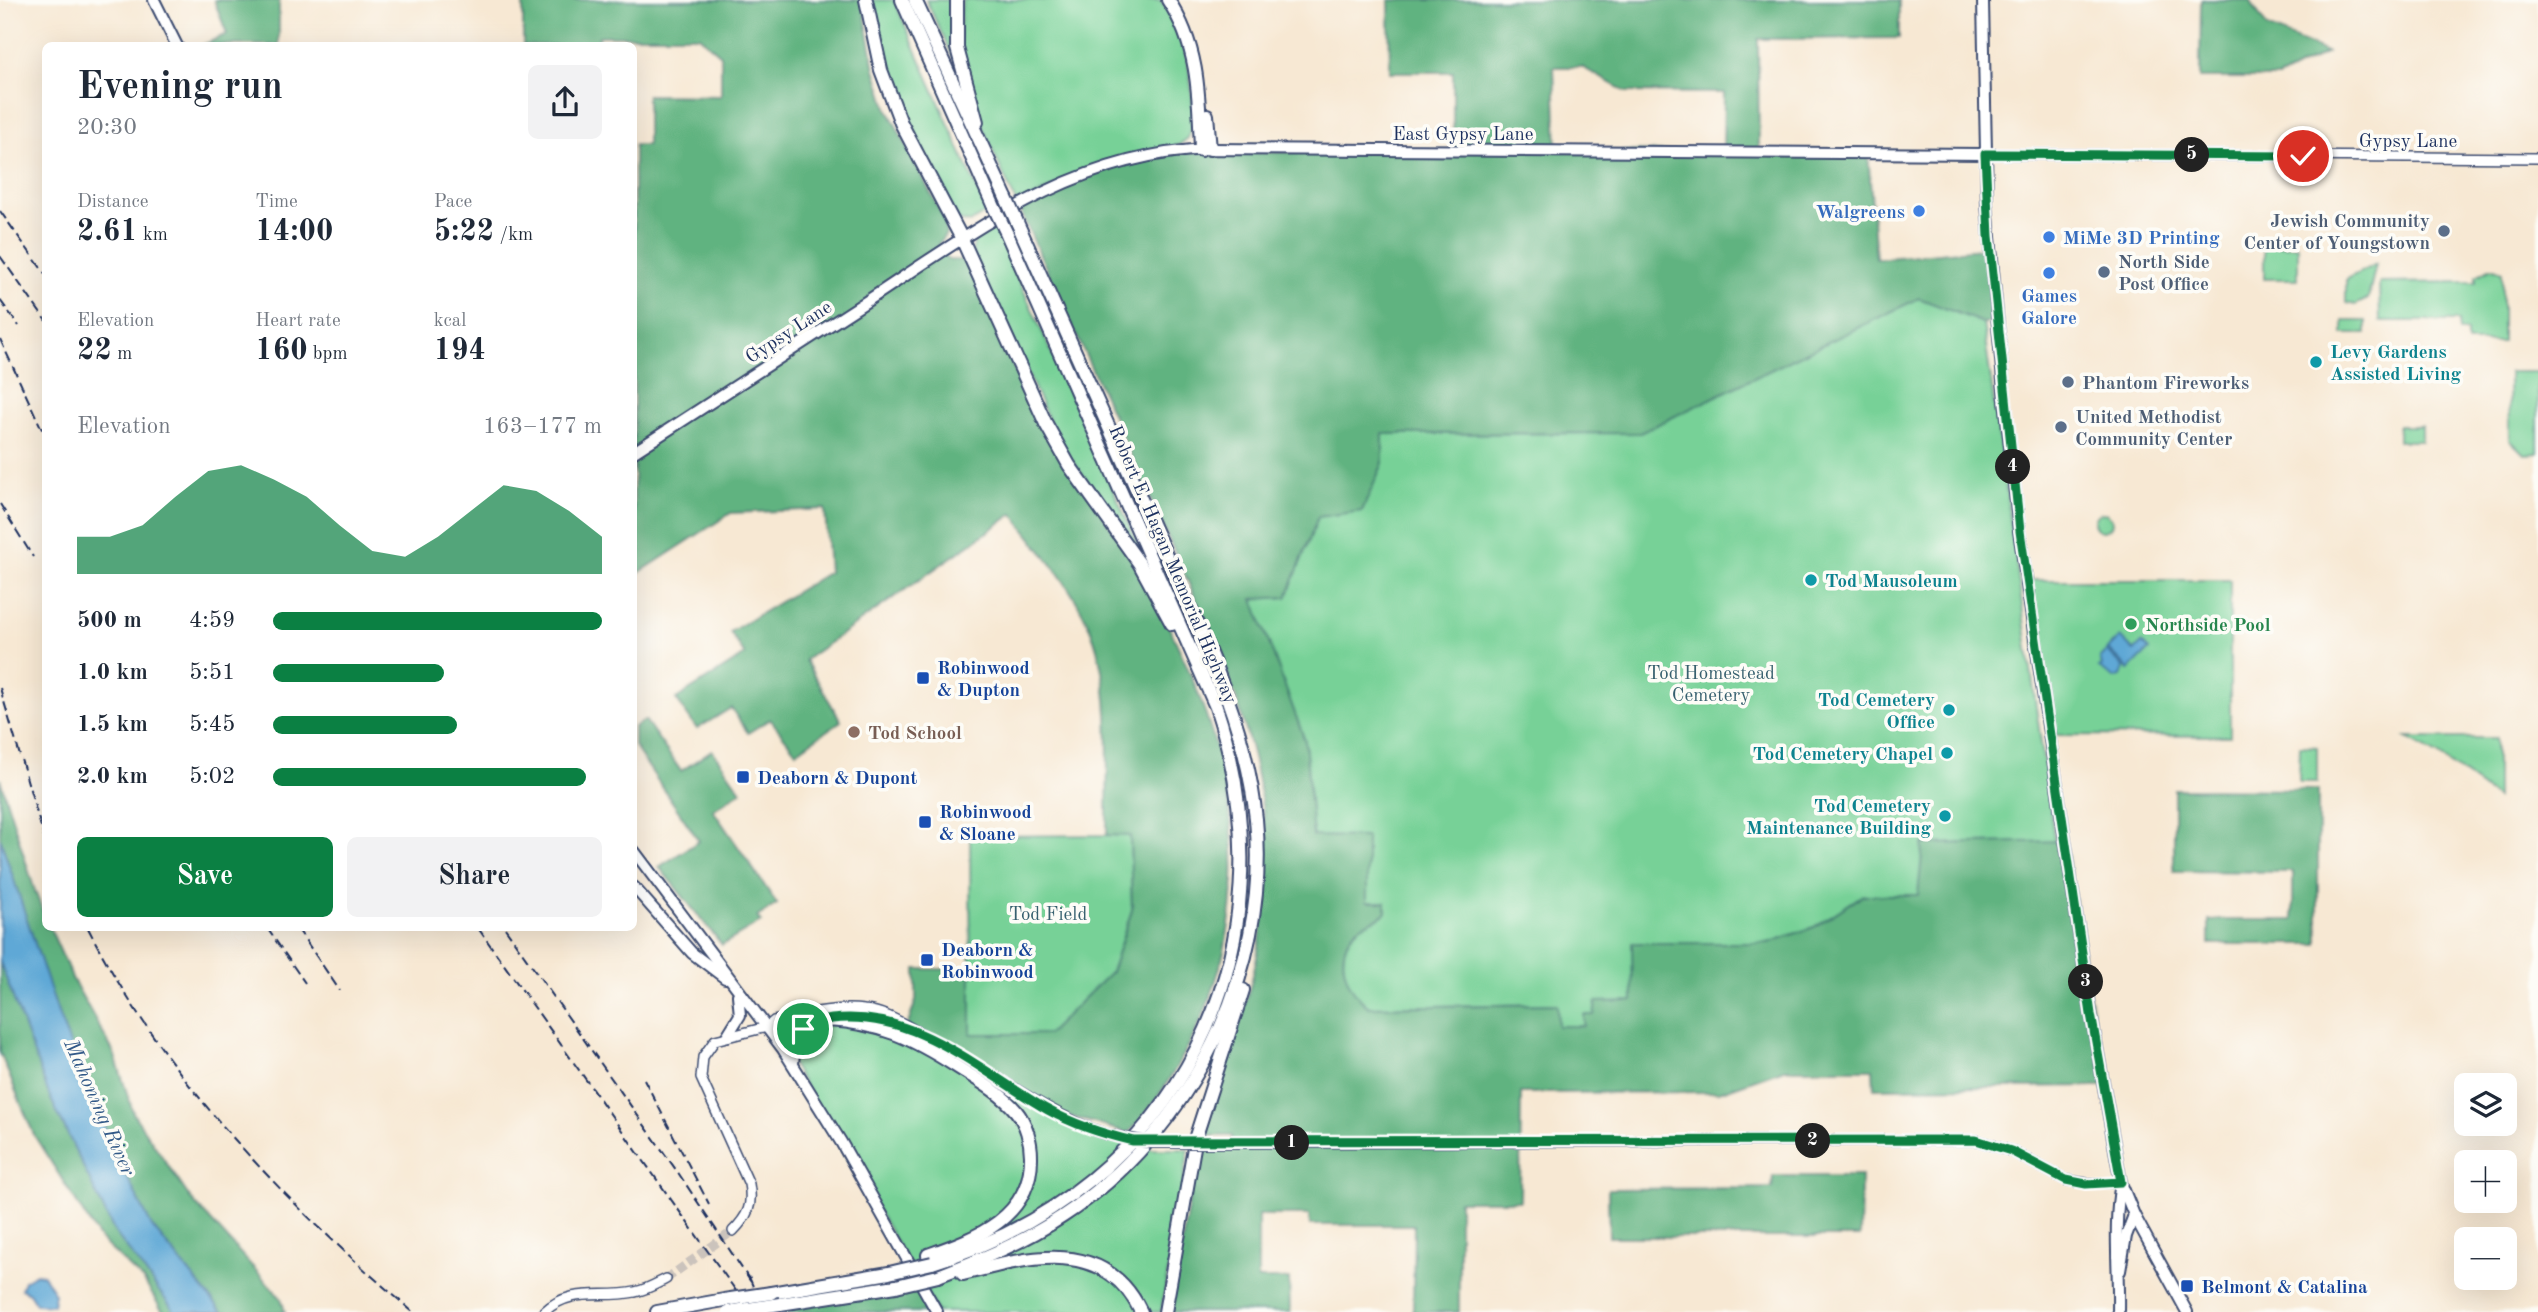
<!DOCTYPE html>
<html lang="en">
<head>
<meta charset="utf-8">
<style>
  :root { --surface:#fff; --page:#f2f2f3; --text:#1f2937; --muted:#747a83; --accent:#0b8043 }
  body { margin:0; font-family:"Old Standard TT",serif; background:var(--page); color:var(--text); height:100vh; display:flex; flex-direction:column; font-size:26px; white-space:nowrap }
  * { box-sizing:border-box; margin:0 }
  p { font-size:23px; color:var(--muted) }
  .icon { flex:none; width:38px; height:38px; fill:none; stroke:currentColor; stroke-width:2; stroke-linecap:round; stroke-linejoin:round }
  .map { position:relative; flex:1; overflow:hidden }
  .panel { position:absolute; left:42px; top:42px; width:595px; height:889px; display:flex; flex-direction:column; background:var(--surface); border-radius:10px; box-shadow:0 7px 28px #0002 }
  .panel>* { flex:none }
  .tools { position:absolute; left:2454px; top:1073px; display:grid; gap:14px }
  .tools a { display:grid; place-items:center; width:63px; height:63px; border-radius:10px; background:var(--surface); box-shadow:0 7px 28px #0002; font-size:35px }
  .pin { position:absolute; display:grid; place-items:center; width:60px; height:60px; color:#fff; margin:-30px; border:4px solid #fff; border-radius:50%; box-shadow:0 2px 7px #0007 }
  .km { position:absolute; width:35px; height:35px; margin:-18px; border-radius:50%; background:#222; color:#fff; font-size:19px; line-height:35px; text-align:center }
  .round { display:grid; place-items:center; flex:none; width:74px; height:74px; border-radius:10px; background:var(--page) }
  .summary { display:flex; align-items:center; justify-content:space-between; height:119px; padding:0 35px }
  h1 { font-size:38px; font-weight:600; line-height:52px }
  .stats { display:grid; grid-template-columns:repeat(3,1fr); gap:10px; height:119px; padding:7px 35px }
  .stats div { display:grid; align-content:center }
  .stats b { font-size:30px; font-weight:600 }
  .stats small { font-size:19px; font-weight:400 }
  .stats p { font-size:19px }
  .chart { height:196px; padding:14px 35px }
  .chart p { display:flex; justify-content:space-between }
  .chart svg { width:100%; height:126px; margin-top:7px; fill:var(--accent); opacity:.7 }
  .button { display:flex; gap:14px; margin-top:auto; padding:14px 35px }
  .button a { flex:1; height:80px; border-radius:10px; background:var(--accent); color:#fff; font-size:28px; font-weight:600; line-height:80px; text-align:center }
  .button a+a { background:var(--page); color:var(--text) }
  ul { padding:0 35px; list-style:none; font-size:23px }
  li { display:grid; grid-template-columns:112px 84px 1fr; align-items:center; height:52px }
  li i { height:18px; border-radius:9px; background:var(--accent) }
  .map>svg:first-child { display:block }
  .green { fill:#77d197; stroke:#49807a; stroke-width:2 }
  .forest { fill:#61b380; stroke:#3e716f; stroke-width:2; fill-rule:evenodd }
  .water { fill:#5ea8d6; stroke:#3c6c9a; stroke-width:2 }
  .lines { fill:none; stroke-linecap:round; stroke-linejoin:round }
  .minor-tunnel { stroke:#cbc3bc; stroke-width:9; stroke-dasharray:9 4.5; stroke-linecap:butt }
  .minor-casing { stroke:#3c4b70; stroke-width:12 }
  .major-casing { stroke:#3c4b70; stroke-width:14 }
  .highway-casing { stroke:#3c4b70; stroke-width:16 }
  .minor { stroke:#fff; stroke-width:9 }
  .major { stroke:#fff; stroke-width:10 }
  .highway { stroke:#fff; stroke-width:12 }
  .rail { stroke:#1b2f5e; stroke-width:2; stroke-dasharray:10 5; stroke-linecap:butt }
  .minor-bridge-casing { stroke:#3c4b70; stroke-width:12; stroke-linecap:butt }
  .highway-bridge-casing { stroke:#3c4b70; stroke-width:16; stroke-linecap:butt }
  .minor-bridge { stroke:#fff; stroke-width:9 }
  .highway-bridge { stroke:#fff; stroke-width:12 }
  .route-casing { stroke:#fff; stroke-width:14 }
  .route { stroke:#0b8043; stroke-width:9 }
  .shop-dot { fill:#3f7fe0; stroke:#fdfcf7; stroke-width:2.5 }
  .service-dot { fill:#5c6f8a; stroke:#fdfcf7; stroke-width:2.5 }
  .culture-dot { fill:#0f9aa8; stroke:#fdfcf7; stroke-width:2.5 }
  .leisure-dot { fill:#2e9e5b; stroke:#fdfcf7; stroke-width:2.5 }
  .transit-dot { fill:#1a4fb4; stroke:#fdfcf7; stroke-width:2.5 }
  .education-dot { fill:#8d6e63; stroke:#fdfcf7; stroke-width:2.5 }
  .labels { text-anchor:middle; stroke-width:7; stroke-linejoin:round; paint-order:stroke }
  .street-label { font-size:19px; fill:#1b2f5e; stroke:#fdfcf7 }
  .shop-label { font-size:19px; font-weight:bold; fill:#366cbe; stroke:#fdfcf7; text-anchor:end }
  .service-label { font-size:19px; font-weight:bold; fill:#4e5e75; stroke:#fdfcf7; text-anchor:start }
  .culture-label { font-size:19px; font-weight:bold; fill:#0d838f; stroke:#fdfcf7; text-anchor:end }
  .leisure-label { font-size:19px; font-weight:bold; fill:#27864d; stroke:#fdfcf7; text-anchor:start }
  .transit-label { font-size:19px; font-weight:bold; fill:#164399; stroke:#fdfcf7; text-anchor:start }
  .park-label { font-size:19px; fill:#37606f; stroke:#fdfcf7 }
  .education-label { font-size:19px; font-weight:bold; fill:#785e54; stroke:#fdfcf7; text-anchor:start }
  .water-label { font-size:21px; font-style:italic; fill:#325988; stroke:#fdfcf7 }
</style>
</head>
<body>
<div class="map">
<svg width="2538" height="1312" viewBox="0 0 2538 1312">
  <rect width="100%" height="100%" fill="#fdfcf7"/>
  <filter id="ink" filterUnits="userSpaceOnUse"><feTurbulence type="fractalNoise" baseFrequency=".0143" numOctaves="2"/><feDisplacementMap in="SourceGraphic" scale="14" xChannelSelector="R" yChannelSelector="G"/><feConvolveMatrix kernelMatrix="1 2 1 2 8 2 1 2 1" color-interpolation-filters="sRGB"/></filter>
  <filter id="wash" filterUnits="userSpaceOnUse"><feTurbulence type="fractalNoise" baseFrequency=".00686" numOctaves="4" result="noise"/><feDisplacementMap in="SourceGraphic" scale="28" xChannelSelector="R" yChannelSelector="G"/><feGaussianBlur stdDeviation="1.57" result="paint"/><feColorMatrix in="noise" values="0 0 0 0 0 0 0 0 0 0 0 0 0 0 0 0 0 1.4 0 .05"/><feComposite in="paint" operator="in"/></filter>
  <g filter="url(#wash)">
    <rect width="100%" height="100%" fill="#f7e8d3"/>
    <g class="green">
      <polygon points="871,0 894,0 986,209 993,205 1007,234 1000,238 1148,567 1058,440 972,252 975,239 995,227 987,212 970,223 958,220 905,120 880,50"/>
      <polygon points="926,0 953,0 955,62"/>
      <path d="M 962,0 L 1161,0 C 1166,8 1172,15 1176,23 C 1187,47 1200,114 1188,138 L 1179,145 L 1018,206 C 995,157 966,97 960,43 C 959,29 961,14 962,0 Z"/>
      <polygon points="2264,243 2267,246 2298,246 2298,279 2264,279"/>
      <polygon points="2376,264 2368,299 2355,305 2346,303 2346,279"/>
      <polygon points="2491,268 2502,272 2502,342 2467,342 2467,332 2459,331 2458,321 2380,321 2379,283 2476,282 2476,276"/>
      <path d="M 1919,298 L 1983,323 L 2055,844 L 1924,844 L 1919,895 L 1863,895 L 1814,927 L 1768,943 L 1633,943 L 1633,1001 L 1594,1015 L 1584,1026 L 1558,1026 L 1556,1004 L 1369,1007 C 1345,988 1331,953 1357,929 C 1366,921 1378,921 1386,912 L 1385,902 L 1367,902 L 1313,836 L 1305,741 L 1252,599 L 1287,597 L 1318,517 L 1383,463 L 1383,434 L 1639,433 Z"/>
      <rect x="2343" y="321" width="23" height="13"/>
      <polygon points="2509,372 2538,372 2538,453 2524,454 2510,440"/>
      <rect x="2398" y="426" width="23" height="15"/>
      <circle cx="2103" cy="522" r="9"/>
      <polygon points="2026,580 2230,580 2230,736 2049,735"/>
      <polygon points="2407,738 2496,738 2496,798 2439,756"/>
      <polygon points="2300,746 2317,747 2317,782 2299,782"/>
      <polygon points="1130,835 1132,910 1111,972 1048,1034 971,1034 970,836"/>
      <polygon points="801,1024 907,1027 1098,1139 1133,1141 1152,1149 1189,1149 1161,1312 937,1312 783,1049 776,1030"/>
    </g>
    <g class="forest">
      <polygon points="214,0 279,0 279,45 203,45 227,34"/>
      <path d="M 523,0 L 862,0 L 875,69 L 888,110 L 945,221 L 946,234 L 938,245 L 948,260 L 961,260 L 970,268 C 988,308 1004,350 1024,389 C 1060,458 1110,520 1148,587 C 1226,728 1269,878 1196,1031 C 1178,1067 1157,1103 1129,1133 L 1048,1110 L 907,1027 L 916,1000 L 916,969 L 971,969 L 971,1034 L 1048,1034 L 1111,972 L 1132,910 L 1130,836 L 1107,835 C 1106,767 1116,687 1088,624 C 1070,583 1039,549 1013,514 L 805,660 L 841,721 L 796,752 L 770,719 L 748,733 L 731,708 L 697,729 L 676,699 L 745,655 L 730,632 L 829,572 L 825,509 L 731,513 L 634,576 L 634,145 L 647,145 L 647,95 L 721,96 L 721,55 L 699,36 L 599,36 L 598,45 L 523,45 Z"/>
      <path d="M 1389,0 L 1899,0 L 1899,38 L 1758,39 L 1759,152 L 1868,153 L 1876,259 L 1991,248 L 1998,322 L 1983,323 L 1919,298 L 1640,433 L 1383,434 L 1383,463 L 1362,511 L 1318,517 L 1287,597 L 1253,599 L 1305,741 L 1313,836 L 1367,837 L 1367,902 L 1386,902 L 1386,912 C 1378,921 1366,921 1357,929 C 1332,953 1345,988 1369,1007 L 1557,1004 L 1558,1026 L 1584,1026 L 1584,1015 L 1594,1015 L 1596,1002 L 1633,1001 L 1632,943 L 1768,943 L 1814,927 L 1863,895 L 1918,895 L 1923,844 L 2065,841 L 2104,1086 L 1874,1088 L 1873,1069 L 1784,1069 L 1719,1092 L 1521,1093 L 1520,1201 L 1459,1201 L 1459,1312 L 1413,1312 L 1414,1225 L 1310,1225 L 1309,1215 L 1258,1215 L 1258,1279 L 1289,1279 L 1290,1312 L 1170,1312 L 1198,1149 L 1233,1149 L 1232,1136 L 1201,1136 C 1216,1083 1239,1032 1252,979 C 1282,859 1262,761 1218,648 L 1018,206 L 1065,180 L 1160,153 L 1453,151 L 1453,72 L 1390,72 ZM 1554,67 L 1582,67 L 1626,92 L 1724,93 L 1723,152 L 1557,151 Z"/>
      <polygon points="2201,0 2250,0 2267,27 2327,52 2278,78 2200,78"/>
      <polygon points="645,720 681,771 712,750 741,791 713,810 777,904 757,917 761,922 722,945 659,867 699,841 634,746 634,727"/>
      <polygon points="0,779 35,891 45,917 46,928 50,928 73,980 114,1053 134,1115 190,1198 281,1298 285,1312 222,1312 152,1227 115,1153 61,1022 0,838"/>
      <polygon points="2174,789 2318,790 2318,944 2209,944 2209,920 2293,920 2293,872 2174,871"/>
      <polygon points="0,962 50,1097 114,1231 175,1312 163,1312 144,1281 99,1238 34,1135 0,1053"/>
      <polygon points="1773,1176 1861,1176 1860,1237 1609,1237 1608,1189 1772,1188"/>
      <polygon points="919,1279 937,1312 774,1312 780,1304"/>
    </g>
    <g class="water">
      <polygon points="2120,637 2134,651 2142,643 2149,650 2129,670 2108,649"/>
      <polygon points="2107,651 2124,668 2121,676 2114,678 2099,668 2102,666 2100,658"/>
      <polygon points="0,838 61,1022 115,1153 152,1227 222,1312 175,1312 114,1231 50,1097 0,962"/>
      <polygon points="36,1274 43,1275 55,1294 53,1305 36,1304 29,1293 21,1289 24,1281"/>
    </g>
  </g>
  <g filter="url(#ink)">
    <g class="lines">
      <polyline class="minor-tunnel" points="666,1279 733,1231"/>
      <defs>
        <g id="minor">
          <polyline points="1985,154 2538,158"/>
          <polyline points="857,1018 905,1027"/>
          <polyline points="1233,1143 1976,1140 2011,1151 2066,1180 2086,1183 2121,1183"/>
          <path d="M 733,1231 C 748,1216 753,1205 749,1184 L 701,1078 L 703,1057 L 715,1040 L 767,1027 L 774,1021 C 803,1015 834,1006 864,1010 C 886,1012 903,1024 922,1034 C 984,1066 1039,1110 1105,1134"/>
          <path d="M 544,1312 C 571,1286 602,1299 635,1292 C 646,1290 656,1284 666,1279"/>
        </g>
        <g id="major">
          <polyline points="154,0 177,46"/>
          <polyline points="1983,0 1987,204 2003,381 2019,531 2091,1014 2121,1183 2134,1215 2187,1312"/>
          <path d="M 634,452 C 710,403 785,354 861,305 C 971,233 1074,153 1210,149 L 1985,154"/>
          <polyline points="634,851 783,1049 841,1142 937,1312"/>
          <polyline points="634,887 692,953 725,978"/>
          <polyline points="767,1027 776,1030 828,1020"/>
          <polyline points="727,1036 740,1015 738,995"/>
          <polyline points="793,1064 795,1041 809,1023"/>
          <polyline points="2120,1271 2126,1236 2134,1215"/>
          <path d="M 2118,1312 C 2119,1268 2113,1226 2121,1183"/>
        </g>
        <g id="highway">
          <polyline points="866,0 881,70 901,123 962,239 1046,424 1069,465 1139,563 1172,624"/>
          <polyline points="902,0 993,205"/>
          <polyline points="915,0 1006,198"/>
          <polyline points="957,0 957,48 977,122"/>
          <path d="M 1168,0 C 1199,46 1199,96 1201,150"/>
          <polyline points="1207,115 1210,149"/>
          <path d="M 828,1020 C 881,1023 912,1038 956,1066 C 978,1080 1000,1092 1016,1111 C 1026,1123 1031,1141 1031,1156 C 1032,1217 977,1238 928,1255"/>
          <path d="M 932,1263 C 1179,1188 1297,950 1216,707 L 1007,234"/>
          <path d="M 963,1274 C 1028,1257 1105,1236 1141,1312"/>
          <path d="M 938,1276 C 982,1259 1024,1242 1063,1216 C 1190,1133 1271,972 1256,819 C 1250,760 1232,706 1209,651 L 1016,220"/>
          <polyline points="771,1293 889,1273"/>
          <polyline points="780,1304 896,1286"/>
          <polyline points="657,1312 724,1300"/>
          <polyline points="1165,1312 1196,1136 1243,990"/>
        </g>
      </defs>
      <use href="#minor" class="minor-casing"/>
      <use href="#major" class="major-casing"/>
      <use href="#highway" class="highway-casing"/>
      <use href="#minor" class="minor"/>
      <use href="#major" class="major"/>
      <use href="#highway" class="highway"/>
      <g class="rail">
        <polyline points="0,211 46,275"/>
        <polyline points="0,256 46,321"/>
        <polyline points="0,300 19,326"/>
        <polyline points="0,339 46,438"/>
        <polyline points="0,504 33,557"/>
        <polyline points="0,688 46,844"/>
        <path d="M 88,928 C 166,1080 284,1202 413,1312"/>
        <polyline points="267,928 305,983"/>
        <polyline points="297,928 340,991"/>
        <polyline points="478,928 751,1312"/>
        <polyline points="505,928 679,1174 753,1285"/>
        <polyline points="644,1079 709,1204"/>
        <polyline points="749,1277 760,1303"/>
      </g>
      <defs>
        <polyline id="minor-bridge" points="1105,1134 1153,1143 1233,1143"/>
        <g id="highway-bridge">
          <polyline points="1006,198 1016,220"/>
          <polyline points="993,205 1007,234"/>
          <polyline points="889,1273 932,1263"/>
          <polyline points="896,1286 938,1276"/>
          <polyline points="724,1300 771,1293"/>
          <polyline points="728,1312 780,1304"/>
        </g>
      </defs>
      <use href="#minor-bridge" class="minor-bridge-casing"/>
      <use href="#highway-bridge" class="highway-bridge-casing"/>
      <use href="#minor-bridge" class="minor-bridge"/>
      <use href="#highway-bridge" class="highway-bridge"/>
    </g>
  </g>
  <g class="lines" filter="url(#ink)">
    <defs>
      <path id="route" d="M 803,1029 C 811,1021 821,1021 832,1019 C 916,1009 981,1072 1048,1110 C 1075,1125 1103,1134 1133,1141 L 1976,1140 L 2011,1151 L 2066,1180 L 2086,1184 L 2121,1182 L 2091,1014 L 2020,531 L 1989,236 L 1985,154 L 2303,156"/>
    </defs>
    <use href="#route" class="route-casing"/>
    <use href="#route" class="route"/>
  </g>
  <g class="shop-dot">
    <circle cx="1919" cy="211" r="7"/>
    <circle cx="2049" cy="237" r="7"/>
    <circle cx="2049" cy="273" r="7"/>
  </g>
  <g class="service-dot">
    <circle cx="2444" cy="231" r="7"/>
    <circle cx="2104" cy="272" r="7"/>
    <circle cx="2068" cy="382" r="7"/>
    <circle cx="2061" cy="427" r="7"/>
  </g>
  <g class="culture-dot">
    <circle cx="2316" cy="362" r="7"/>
    <circle cx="1811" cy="580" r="7"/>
    <circle cx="1949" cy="710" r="7"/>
    <circle cx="1947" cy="753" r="7"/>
    <circle cx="1945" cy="816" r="7"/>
  </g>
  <circle class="leisure-dot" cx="2131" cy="624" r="7"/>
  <g class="transit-dot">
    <rect x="916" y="671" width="14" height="14" rx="3.5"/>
    <rect x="736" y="770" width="14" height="14" rx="3.5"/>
    <rect x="918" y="815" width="14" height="14" rx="3.5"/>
    <rect x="920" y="953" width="14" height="14" rx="3.5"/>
    <rect x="2180" y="1279" width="14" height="14" rx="3.5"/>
  </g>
  <circle class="education-dot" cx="854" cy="732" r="7"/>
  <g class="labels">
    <g class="street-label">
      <text x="1463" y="140">East Gypsy Lane</text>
      <text x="2408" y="147">Gypsy Lane</text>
      <text transform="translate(788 331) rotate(-33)" y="7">Gypsy Lane</text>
      <text transform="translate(1174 564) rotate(67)" y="7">Robert E. Hagan Memorial Highway</text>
    </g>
    <g class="shop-label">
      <text x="1905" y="218">Walgreens</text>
      <text x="2063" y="244" text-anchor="start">MiMe 3D Printing</text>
      <text x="2049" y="302" text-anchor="middle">Games<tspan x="2049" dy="22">Galore</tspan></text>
    </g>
    <g class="service-label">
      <text x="2430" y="227" text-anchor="end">Jewish Community<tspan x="2430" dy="22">Center of Youngstown</tspan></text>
      <text x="2118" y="268">North Side<tspan x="2118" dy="22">Post Office</tspan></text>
      <text x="2082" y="389">Phantom Fireworks</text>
      <text x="2075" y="423">United Methodist<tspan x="2075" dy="22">Community Center</tspan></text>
    </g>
    <g class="culture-label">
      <text x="2330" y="358" text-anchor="start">Levy Gardens<tspan x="2330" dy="22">Assisted Living</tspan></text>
      <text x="1825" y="587" text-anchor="start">Tod Mausoleum</text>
      <text x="1935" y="706">Tod Cemetery<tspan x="1935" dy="22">Office</tspan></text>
      <text x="1933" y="760">Tod Cemetery Chapel</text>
      <text x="1931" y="812">Tod Cemetery<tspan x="1931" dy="22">Maintenance Building</tspan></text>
    </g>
    <g class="leisure-label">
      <text x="2145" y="631">Northside Pool</text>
    </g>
    <g class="transit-label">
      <text x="937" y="674">Robinwood<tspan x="937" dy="22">&amp; Dupton</tspan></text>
      <text x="757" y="784">Deaborn &amp; Dupont</text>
      <text x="939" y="818">Robinwood<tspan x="939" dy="22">&amp; Sloane</tspan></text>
      <text x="941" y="956">Deaborn &amp;<tspan x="941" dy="22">Robinwood</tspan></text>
      <text x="2201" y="1293">Belmont &amp; Catalina</text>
    </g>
    <g class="park-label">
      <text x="1711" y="679">Tod Homestead<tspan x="1711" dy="22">Cemetery</tspan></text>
      <text x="1048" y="920">Tod Field</text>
    </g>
    <g class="education-label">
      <text x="868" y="739">Tod School</text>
    </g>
    <g class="water-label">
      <text transform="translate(100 1107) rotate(66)" y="7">Mahoning River</text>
    </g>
  </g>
</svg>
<div class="tools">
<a><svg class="icon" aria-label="layers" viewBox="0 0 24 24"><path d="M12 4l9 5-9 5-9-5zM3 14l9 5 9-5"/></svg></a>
<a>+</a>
<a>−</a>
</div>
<div class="pin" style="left:803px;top:1029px;background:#1e9e55"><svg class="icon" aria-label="arrive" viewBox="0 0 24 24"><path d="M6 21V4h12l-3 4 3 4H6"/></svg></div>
<div class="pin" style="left:2303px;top:156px;background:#d93025"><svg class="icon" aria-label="check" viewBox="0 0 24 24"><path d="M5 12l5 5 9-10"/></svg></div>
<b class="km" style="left:1292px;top:1143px">1</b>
<b class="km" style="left:1813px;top:1141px">2</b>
<b class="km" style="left:2086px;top:982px">3</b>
<b class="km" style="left:2013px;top:467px">4</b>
<b class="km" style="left:2192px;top:155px">5</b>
<section class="panel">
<div class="summary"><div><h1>Evening run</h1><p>20:30</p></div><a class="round"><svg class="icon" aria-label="share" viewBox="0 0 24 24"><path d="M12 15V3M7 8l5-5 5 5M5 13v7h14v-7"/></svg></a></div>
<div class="stats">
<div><p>Distance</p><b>2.61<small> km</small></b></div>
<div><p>Time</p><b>14:00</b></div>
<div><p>Pace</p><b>5:22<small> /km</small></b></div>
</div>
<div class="stats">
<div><p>Elevation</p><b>22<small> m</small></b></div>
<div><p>Heart rate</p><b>160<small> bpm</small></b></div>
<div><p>kcal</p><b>194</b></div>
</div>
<div class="chart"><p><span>Elevation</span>163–177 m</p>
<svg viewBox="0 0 160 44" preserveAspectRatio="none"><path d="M0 44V31L10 31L20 27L30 17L40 8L50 6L60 11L70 17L80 27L90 36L100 38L110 31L120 22L130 13L140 15L150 22L160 31V44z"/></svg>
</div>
<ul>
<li><b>500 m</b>4:59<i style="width:100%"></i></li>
<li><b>1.0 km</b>5:51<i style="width:52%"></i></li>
<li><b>1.5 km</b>5:45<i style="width:56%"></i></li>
<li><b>2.0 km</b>5:02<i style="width:95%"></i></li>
</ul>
<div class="button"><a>Save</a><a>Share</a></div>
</section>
</div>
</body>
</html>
